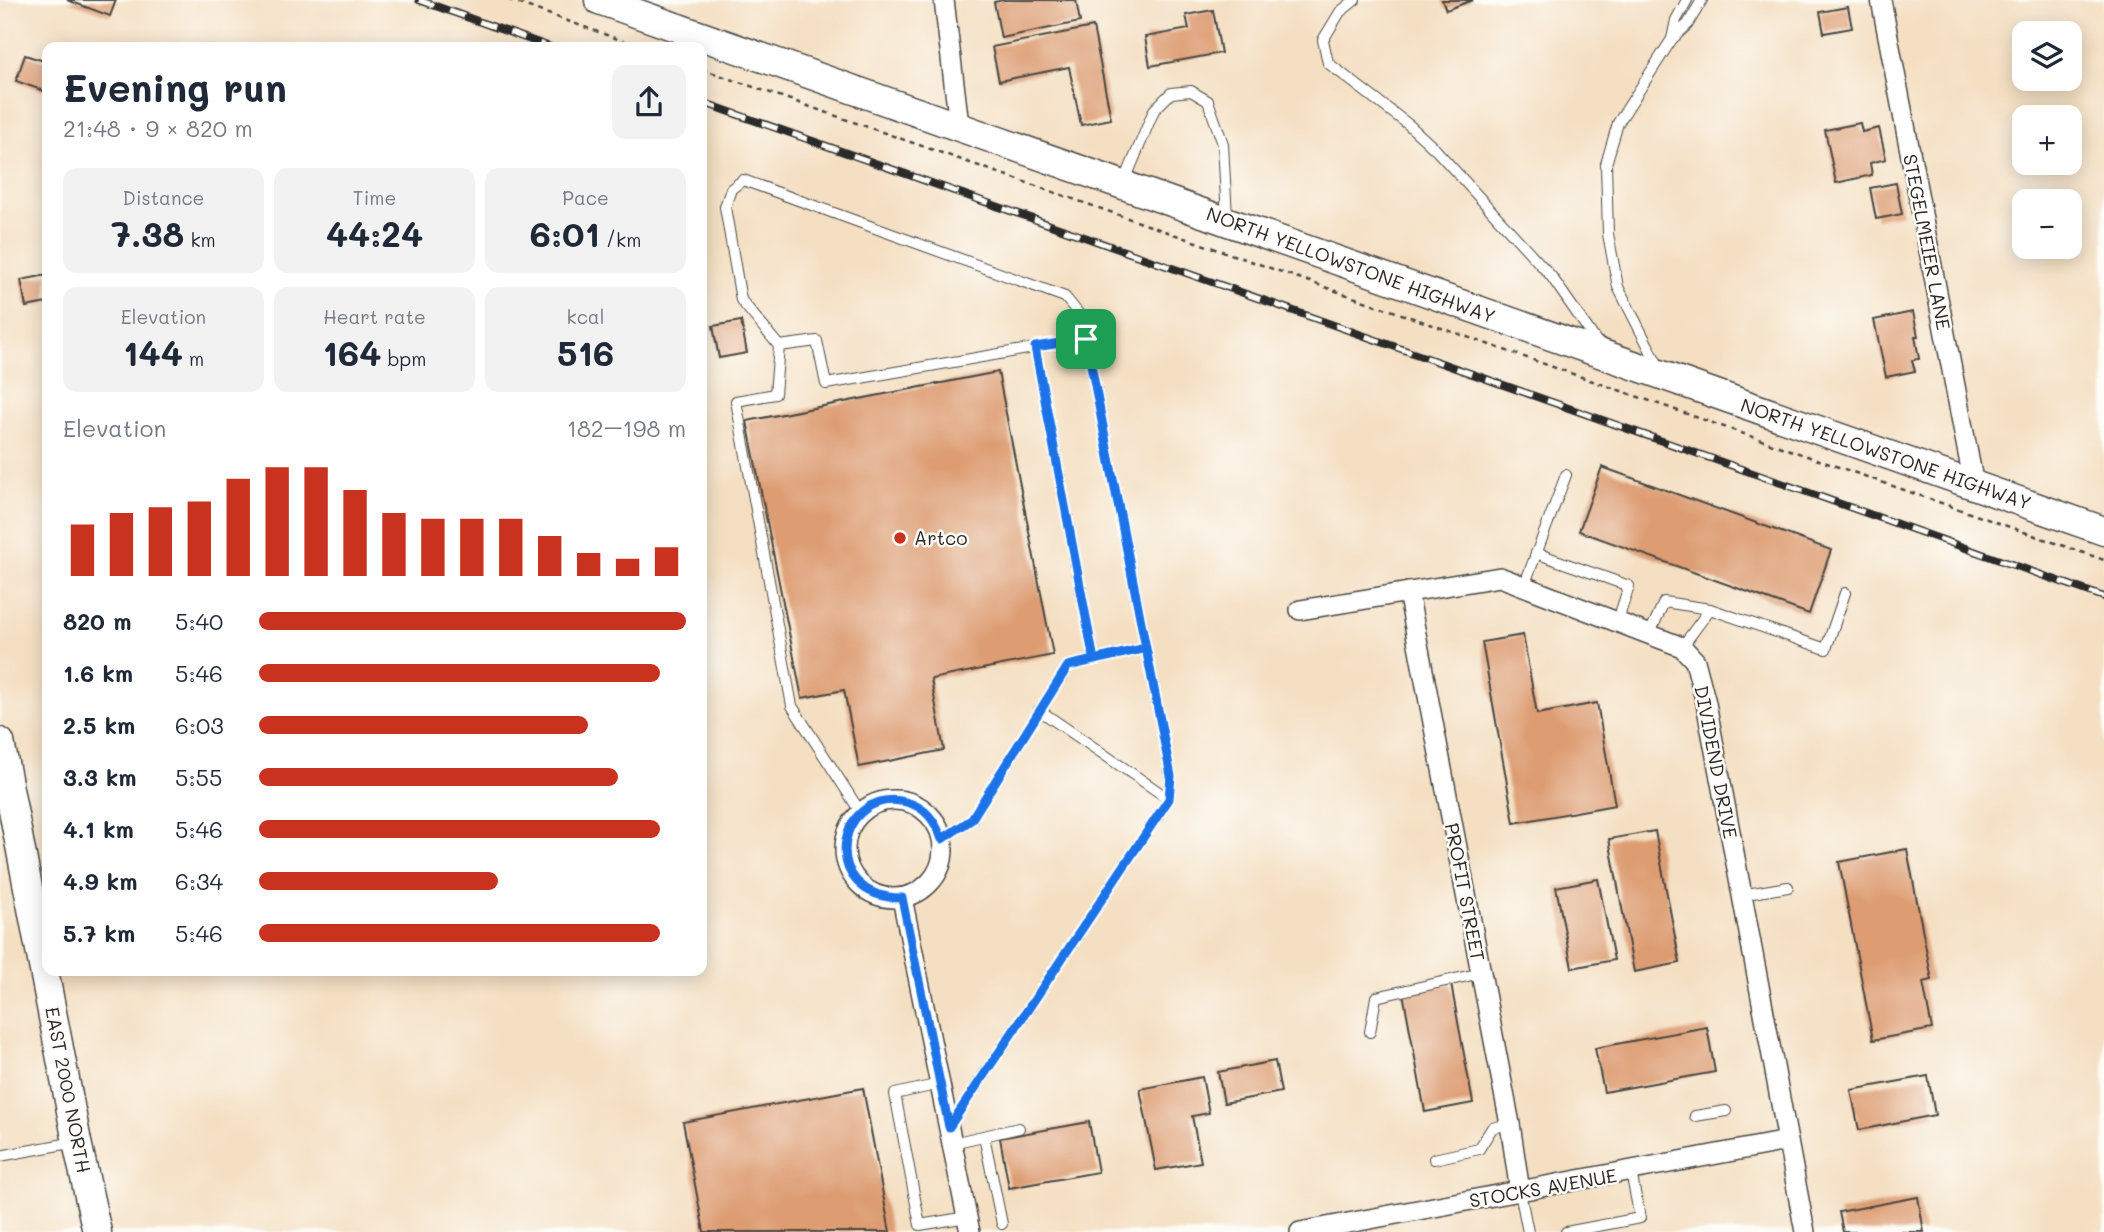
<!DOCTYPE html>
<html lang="en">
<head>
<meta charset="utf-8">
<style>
  :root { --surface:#fff; --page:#f2f2f3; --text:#1f2937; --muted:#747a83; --accent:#c8321e }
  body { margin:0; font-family:Mali,sans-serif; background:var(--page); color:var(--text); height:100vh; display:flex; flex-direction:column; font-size:26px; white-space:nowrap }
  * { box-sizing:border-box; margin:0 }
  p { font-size:23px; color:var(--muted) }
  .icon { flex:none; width:38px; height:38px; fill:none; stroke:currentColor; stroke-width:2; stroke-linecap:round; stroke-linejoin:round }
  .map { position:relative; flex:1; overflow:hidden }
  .panel { position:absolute; left:42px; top:42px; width:665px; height:934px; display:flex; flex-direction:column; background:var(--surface); border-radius:14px; box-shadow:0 4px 18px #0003 }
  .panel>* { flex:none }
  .tools { position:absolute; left:2012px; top:21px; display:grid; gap:14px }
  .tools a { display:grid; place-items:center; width:70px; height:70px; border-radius:14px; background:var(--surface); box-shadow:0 4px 18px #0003; font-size:35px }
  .pin { position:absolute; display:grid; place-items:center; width:60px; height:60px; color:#fff; margin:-30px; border-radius:14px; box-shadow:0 4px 10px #0006 }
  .round { display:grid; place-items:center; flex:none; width:74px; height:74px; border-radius:14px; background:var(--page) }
  .headline { display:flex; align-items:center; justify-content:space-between; height:119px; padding:0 21px }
  h1 { font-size:38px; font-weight:800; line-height:52px }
  .stats { display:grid; grid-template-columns:repeat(3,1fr); gap:10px; height:119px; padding:7px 21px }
  .stats div { display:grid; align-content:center; border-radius:14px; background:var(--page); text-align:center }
  .stats b { font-size:35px; font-weight:800 }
  .stats small { font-size:19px; font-weight:400 }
  .stats p { font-size:19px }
  .chart { height:196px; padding:14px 21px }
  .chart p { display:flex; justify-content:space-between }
  .chart svg { width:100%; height:126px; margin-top:7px; stroke:var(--accent); stroke-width:6 }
  ul { padding:0 21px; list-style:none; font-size:23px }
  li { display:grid; grid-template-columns:112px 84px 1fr; align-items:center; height:52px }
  li i { height:18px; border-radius:9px; background:var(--accent) }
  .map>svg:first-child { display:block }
  .building { fill:#dd9c72 }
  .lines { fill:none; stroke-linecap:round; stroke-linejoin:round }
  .service-casing { stroke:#494642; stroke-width:12 }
  .minor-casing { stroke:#494642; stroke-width:22 }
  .secondary-casing { stroke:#494642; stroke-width:31 }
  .path { stroke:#494642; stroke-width:2.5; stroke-dasharray:5 5; stroke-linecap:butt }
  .service { stroke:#fff; stroke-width:10 }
  .minor { stroke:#fff; stroke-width:19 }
  .secondary { stroke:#fff; stroke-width:28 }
  .rail-casing { stroke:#2b2b2b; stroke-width:8 }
  .rail { stroke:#fdfcf7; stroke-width:5; stroke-dasharray:16; stroke-linecap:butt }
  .route-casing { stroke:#fff; stroke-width:14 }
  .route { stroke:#1a73e8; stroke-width:9 }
  .poi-dot { fill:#c8321e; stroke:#fdfcf7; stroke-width:2.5 }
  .labels { text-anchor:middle; stroke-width:5; stroke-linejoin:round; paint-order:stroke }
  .street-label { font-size:19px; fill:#2b2b2b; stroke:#fdfcf7 }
  .poi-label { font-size:19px; fill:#2b2b2b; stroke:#fdfcf7; text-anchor:start }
</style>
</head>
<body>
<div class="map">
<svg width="2104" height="1232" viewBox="0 0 2104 1232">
  <rect width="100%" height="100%" fill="#fdfcf7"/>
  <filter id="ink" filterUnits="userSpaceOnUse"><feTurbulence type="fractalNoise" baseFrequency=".0143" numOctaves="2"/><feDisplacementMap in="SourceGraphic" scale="14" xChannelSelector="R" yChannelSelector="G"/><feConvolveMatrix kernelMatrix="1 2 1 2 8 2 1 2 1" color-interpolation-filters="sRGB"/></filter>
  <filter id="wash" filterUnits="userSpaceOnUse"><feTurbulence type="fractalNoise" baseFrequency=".00686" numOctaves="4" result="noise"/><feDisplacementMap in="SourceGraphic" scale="28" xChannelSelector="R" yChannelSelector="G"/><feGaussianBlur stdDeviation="1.57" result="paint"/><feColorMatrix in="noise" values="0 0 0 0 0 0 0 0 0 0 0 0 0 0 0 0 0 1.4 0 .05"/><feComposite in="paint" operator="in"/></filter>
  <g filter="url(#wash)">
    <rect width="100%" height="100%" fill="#f4dfc2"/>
    <g id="blocks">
      <g class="building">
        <polygon points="67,0 116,0 110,16"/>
        <polygon points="1003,0 1076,0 1080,22 1001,38 994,2"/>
        <polygon points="1442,0 1473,0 1446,10"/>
        <polygon points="1848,7 1852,28 1824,33 1820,12"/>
        <polygon points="1213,10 1221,53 1150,66 1145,37 1189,29 1186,15"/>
        <polygon points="1093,27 1111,119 1081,125 1069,67 999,81 992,47"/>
        <polygon points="25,55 47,62 47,92 16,81"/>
        <polygon points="1860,123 1862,132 1879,128 1886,159 1870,163 1872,175 1836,183 1825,130"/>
        <polygon points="1896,183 1902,214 1876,219 1870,188"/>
        <polygon points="47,275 47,303 26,307 21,280"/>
        <polygon points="1913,312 1918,336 1915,336 1919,359 1912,360 1915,371 1886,377 1874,320"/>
        <polygon points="741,321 747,353 719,358 713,326"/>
        <polygon points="998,372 1053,655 931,679 944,750 859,767 844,690 802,698 747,421"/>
        <polygon points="1602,467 1831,550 1809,614 1579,531"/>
        <polygon points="1523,635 1537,714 1597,703 1615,805 1514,823 1482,642"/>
        <polygon points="1655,831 1680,963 1634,972 1609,839"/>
        <polygon points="1907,849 1932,980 1923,982 1932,1029 1873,1040 1839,862"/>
        <polygon points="1598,879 1614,960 1572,968 1556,887"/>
        <polygon points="1451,984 1473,1103 1425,1112 1403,993"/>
        <polygon points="1707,1027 1715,1072 1604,1092 1595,1048"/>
        <polygon points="1275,1061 1281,1092 1224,1103 1218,1072"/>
        <polygon points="1928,1076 1935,1115 1859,1130 1851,1090"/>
        <polygon points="1202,1077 1209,1113 1192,1116 1201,1162 1156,1170 1140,1089"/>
        <polygon points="863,1088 890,1232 704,1232 683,1122"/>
        <polygon points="1089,1122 1098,1172 1009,1188 1000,1138"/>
        <polygon points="1918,1197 1924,1232 1843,1232 1839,1212"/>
      </g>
    </g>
  </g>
  <g filter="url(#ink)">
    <use href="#blocks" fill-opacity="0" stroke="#494642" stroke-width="2"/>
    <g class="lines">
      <defs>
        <g id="service">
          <polyline points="1355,0 1340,12 1323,40 1328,63 1409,125 1436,150 1551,276 1599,345"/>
          <polyline points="1672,39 1688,24 1702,0"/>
          <polyline points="1124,183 1154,110 1171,93 1191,91 1208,101 1223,144 1227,218"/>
          <polyline points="779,346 817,341 826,384 1086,339"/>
          <polyline points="1035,347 1094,660"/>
          <polyline points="1660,369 1618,287 1608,234 1606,164 1618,123 1672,39 1676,20 1687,0"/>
          <polyline points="1536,553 1629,586 1617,623"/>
          <polyline points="1524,586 1566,475"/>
          <polyline points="1649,635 1664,602 1710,609 1826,649 1845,593"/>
          <polyline points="1682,647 1710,609"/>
          <polyline points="1039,710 1169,799"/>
          <polyline points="861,813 792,706 736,401 775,394 779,346 741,300 725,207 731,189 743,180 1065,297 1082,318 1171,776 1169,799 949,1127"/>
          <polyline points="942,839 971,820 1068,666 1146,648"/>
          <polyline points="1741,895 1788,887"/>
          <polyline points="1370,1032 1376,997 1481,973"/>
          <polyline points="940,1084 895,1094 920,1225 967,1217"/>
          <polyline points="1695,1116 1726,1111"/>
          <polyline points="984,1136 1002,1224"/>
          <polyline points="952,1143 1019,1128"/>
          <polyline points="0,1156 75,1142"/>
          <polyline points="1434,1159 1479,1149 1492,1128 1510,1124"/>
          <polyline points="1520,1192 1528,1232"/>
          <polyline points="1566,1232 1640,1218 1631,1172"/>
        </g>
        <g id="minor">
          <polyline points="944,0 959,125"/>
          <polyline points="1881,0 1974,485"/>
          <polyline points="1408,592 1510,1124 1520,1192"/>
          <polyline points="1300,610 1500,577 1682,647 1695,661 1706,703 1805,1232"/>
          <circle cx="894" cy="849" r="49"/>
          <polyline points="902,898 970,1232"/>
          <polyline points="1300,1232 1787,1141"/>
        </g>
        <g id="secondary">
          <polyline points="599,0 2104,531"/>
          <polyline points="0,742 77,1142 97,1232"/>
        </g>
      </defs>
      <use href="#service" class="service-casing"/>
      <use href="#minor" class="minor-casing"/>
      <use href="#secondary" class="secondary-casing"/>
      <g class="path">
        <polyline points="509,0 640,47"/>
        <polyline points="702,69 2104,560"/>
      </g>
      <use href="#service" class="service"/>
      <use href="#minor" class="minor"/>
      <use href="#secondary" class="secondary"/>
      <defs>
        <g id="rail">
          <polyline points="419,0 550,47"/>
          <polyline points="702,102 2104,597"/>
        </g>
      </defs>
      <use href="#rail" class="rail-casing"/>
      <use href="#rail" class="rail"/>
    </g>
  </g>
  <g class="lines" filter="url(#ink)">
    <defs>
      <path id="route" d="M 1086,339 L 1146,648 L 1068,666 L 971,820 L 942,839 C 935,821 926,807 906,802 C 836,786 816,898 902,898 L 949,1127 L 1169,799 L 1171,776 L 1146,648 L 1094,660 L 1035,347 L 1086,339"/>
    </defs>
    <use href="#route" class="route-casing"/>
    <use href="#route" class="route"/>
  </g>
  <circle class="poi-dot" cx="900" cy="538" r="7"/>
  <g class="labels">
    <g class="street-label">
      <text transform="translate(1927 242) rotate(79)" y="7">STEGELMEIER LANE</text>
      <text transform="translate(1351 265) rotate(20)" y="7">NORTH YELLOWSTONE HIGHWAY</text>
      <text transform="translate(1886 454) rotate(19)" y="7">NORTH YELLOWSTONE HIGHWAY</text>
      <text transform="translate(1716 762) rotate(79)" y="7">DIVIDEND DRIVE</text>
      <text transform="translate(1465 892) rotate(79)" y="7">PROFIT STREET</text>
      <text transform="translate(68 1090) rotate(79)" y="7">EAST 2000 NORTH</text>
      <text transform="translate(1543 1188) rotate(-10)" y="7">STOCKS AVENUE</text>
    </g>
    <g class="poi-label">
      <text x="914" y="545">Artco</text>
    </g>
  </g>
</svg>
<div class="tools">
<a><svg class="icon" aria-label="layers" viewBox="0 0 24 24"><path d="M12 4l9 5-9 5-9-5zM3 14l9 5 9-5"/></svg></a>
<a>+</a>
<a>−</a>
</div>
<div class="pin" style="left:1086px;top:339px;background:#1e9e55"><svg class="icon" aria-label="arrive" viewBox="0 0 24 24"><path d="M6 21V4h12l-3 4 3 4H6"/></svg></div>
<section class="panel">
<div class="headline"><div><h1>Evening run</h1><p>21:48 · 9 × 820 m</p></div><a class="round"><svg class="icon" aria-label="share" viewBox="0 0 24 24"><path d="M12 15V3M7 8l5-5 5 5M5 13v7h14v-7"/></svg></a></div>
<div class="stats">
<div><p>Distance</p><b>7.38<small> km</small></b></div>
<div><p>Time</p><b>44:24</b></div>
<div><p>Pace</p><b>6:01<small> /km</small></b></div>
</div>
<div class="stats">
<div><p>Elevation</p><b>144<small> m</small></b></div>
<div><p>Heart rate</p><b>164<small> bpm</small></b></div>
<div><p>kcal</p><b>516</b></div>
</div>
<div class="chart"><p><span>Elevation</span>182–198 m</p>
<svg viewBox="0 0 160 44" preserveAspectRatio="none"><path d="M5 44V26M15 44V22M25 44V20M35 44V18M45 44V10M55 44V6M65 44V6M75 44V14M85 44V22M95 44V24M105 44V24M115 44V24M125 44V30M135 44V36M145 44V38M155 44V34"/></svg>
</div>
<ul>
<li><b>820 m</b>5:40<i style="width:100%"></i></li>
<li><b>1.6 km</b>5:46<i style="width:94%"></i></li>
<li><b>2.5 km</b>6:03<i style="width:77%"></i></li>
<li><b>3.3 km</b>5:55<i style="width:84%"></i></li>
<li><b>4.1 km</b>5:46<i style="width:94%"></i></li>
<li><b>4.9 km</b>6:34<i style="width:56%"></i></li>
<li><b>5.7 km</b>5:46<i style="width:94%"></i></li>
</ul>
</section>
</div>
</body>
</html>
